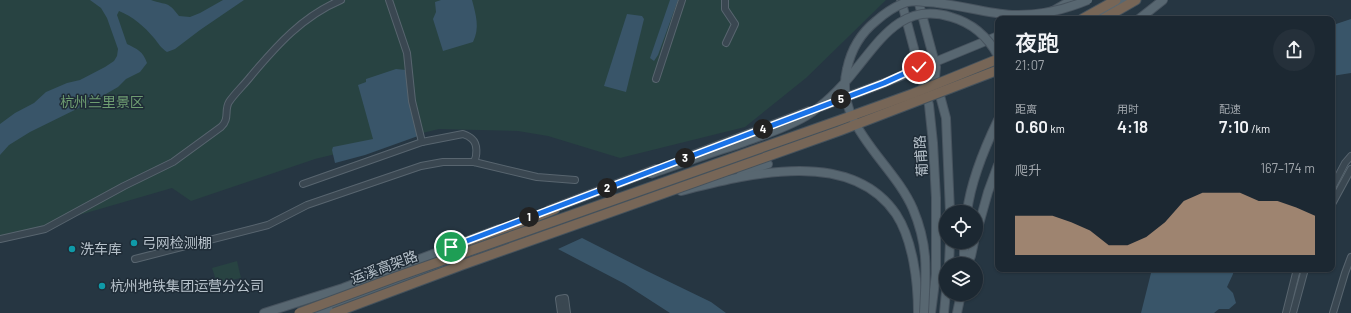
<!DOCTYPE html>
<html lang="zh">
<head>
<meta charset="utf-8">
<style>
  :root { --surface:#1c2832; --page:#25303a; --text:#f1f3f6; --muted:#a0a6ac; --line:#3a444d; --accent:#d6ab8b }
  body { margin:0; font-family:Barlow,"Noto Sans SC",sans-serif; background:var(--page); color:var(--text); height:100vh; display:flex; flex-direction:column; font-size:15px; white-space:nowrap }
  * { box-sizing:border-box; margin:0 }
  p { font-size:13px; color:var(--muted) }
  .icon { flex:none; width:22px; height:22px; fill:none; stroke:currentColor; stroke-width:2; stroke-linecap:round; stroke-linejoin:round }
  .map { position:relative; flex:1; overflow:hidden }
  .side { position:absolute; left:995px; top:16px; width:340px; height:256px; display:flex; flex-direction:column; background:var(--surface); border-radius:8px; box-shadow:0 1px 3px #0004,0 0 0 1px var(--line) }
  .side>* { flex:none }
  .controls { position:absolute; left:939px; top:205px; display:grid; gap:8px }
  .controls a { display:grid; place-items:center; width:44px; height:44px; border-radius:50%; background:var(--surface); box-shadow:0 1px 3px #0004,0 0 0 1px var(--line); font-size:20px }
  .pin { position:absolute; display:grid; place-items:center; width:34px; height:34px; color:#fff; margin:-17px; border:2px solid #fff; border-radius:50%; box-shadow:0 1px 4px #0007 }
  .km { position:absolute; width:20px; height:20px; margin:-10px; border-radius:50%; background:#222; color:#fff; font-size:11px; line-height:20px; text-align:center }
  .round { display:grid; place-items:center; flex:none; width:42px; height:42px; border-radius:21px; background:var(--page) }
  .overview { display:flex; align-items:center; justify-content:space-between; height:68px; padding:0 20px }
  h1 { font-size:22px; font-weight:600; line-height:30px }
  .figures { display:grid; grid-template-columns:repeat(3,1fr); gap:6px; height:68px; padding:4px 20px }
  .figures div { display:grid; align-content:center }
  .figures b { font-size:17px; font-weight:600 }
  .figures small { font-size:11px; font-weight:400 }
  .figures p { font-size:11px }
  .chart { height:112px; padding:8px 20px }
  .chart p { display:flex; justify-content:space-between }
  .chart svg { width:100%; height:72px; margin-top:4px; fill:var(--accent); opacity:.7 }
  .map>svg:first-child { display:block }
  .green { fill:#284342 }
  .water { fill:#395569 }
  .lines { fill:none; stroke-linecap:round; stroke-linejoin:round }
  .minor-casing { stroke:#58656f; stroke-width:8 }
  .major-casing { stroke:#47535e; stroke-width:10 }
  .highway-casing { stroke:#45525c; stroke-width:11 }
  .minor { stroke:#3a4751; stroke-width:6 }
  .major { stroke:#586771; stroke-width:8 }
  .highway { stroke:#776657; stroke-width:9 }
  .major-bridge-casing { stroke:#47535e; stroke-width:10; stroke-linecap:butt }
  .highway-bridge-casing { stroke:#45525c; stroke-width:11; stroke-linecap:butt }
  .major-bridge { stroke:#586771; stroke-width:8 }
  .highway-bridge { stroke:#776657; stroke-width:9 }
  .route-casing { stroke:#fff; stroke-width:8 }
  .route { stroke:#1a73e8; stroke-width:5 }
  .culture-dot { fill:#0f9aa8; stroke:#1f2c37; stroke-width:1.5 }
  .labels { text-anchor:middle; stroke-width:3; stroke-linejoin:round; paint-order:stroke }
  .park-label { font-size:14px; fill:#6e9d71; stroke:#1f2c37 }
  .street-label { font-size:14px; fill:#b7c2cb; stroke:#1f2c37 }
  .poi-label { font-size:14px; fill:#b7c2cb; stroke:#1f2c37; text-anchor:start }
</style>
</head>
<body>
<div class="map">
<svg width="1351" height="313" viewBox="0 0 1351 313">
  <rect width="100%" height="100%" fill="#263642"/>
  <g class="green">
    <polygon points="0,0 886,0 806,78 745,127 620,158 548,136 518,131 439,129 315,159 191,201 172,188 0,238"/>
    <polygon points="237,261 241,278 217,283 212,268"/>
  </g>
  <g class="water">
    <path d="M 90,0 L 151,0 C 167,6 167,0 179,16 L 190,17 L 200,13 L 223,0 L 244,0 L 200,30 L 175,49 L 167,52 C 161,48 158,43 154,38 C 145,27 132,16 119,11 L 117,15 L 127,44 C 137,49 143,51 147,63 L 140,72 L 126,79 L 118,87 L 99,98 L 30,132 L 9,145 L 0,155 L 0,124 L 15,113 L 34,103 L 46,92 L 67,83 L 80,80 L 105,67 L 114,61 L 117,56 L 118,49 L 107,18 L 101,8 Z"/>
    <path d="M 441,0 L 472,0 C 476,15 480,28 473,42 L 443,51 L 433,19 L 436,12 L 435,2 Z"/>
    <polygon points="670,0 678,0 658,55 654,61 650,58"/>
    <polygon points="627,14 642,16 644,19 626,92 604,86"/>
    <polygon points="1351,19 1351,73 1332,76 1332,23 1336,24"/>
    <polygon points="396,69 406,70 409,102 418,136 365,155 335,163 332,150 333,147 373,139 358,85 366,82 366,79"/>
    <polygon points="582,238 647,271 711,302 726,313 670,313 625,284 558,249"/>
    <polygon points="1152,269 1234,269 1233,274 1227,287 1233,293 1236,303 1229,309 1219,309 1214,313 1141,313"/>
  </g>
  <g class="lines">
    <defs>
      <g id="minor">
        <polyline points="389,0 407,53 412,101 422,142"/>
        <polyline points="725,0 725,9 735,24 726,43"/>
        <polyline points="656,79 682,0"/>
        <path d="M 303,184 L 422,142 L 463,134 C 466,135 470,137 472,139 C 478,144 477,156 474,162"/>
        <polyline points="1332,188 1345,163 1351,156"/>
        <polyline points="1332,204 1351,169"/>
        <path d="M 0,239 L 45,229 L 124,186 L 173,162 L 221,127 C 230,119 224,110 229,102 C 235,93 244,85 251,76 C 277,45 303,16 341,0"/>
        <polyline points="135,259 268,225 307,205 421,166 443,162 474,162 537,177 575,180"/>
        <polyline points="561,313 559,299 565,298 567,313"/>
        <polyline points="1286,313 1297,269"/>
        <polyline points="1293,313 1305,269"/>
        <polyline points="1333,313 1345,273 1351,257"/>
      </g>
      <g id="major">
        <polyline points="901,0 929,105 933,143 936,198 936,274 931,313"/>
        <polyline points="918,0 936,67 935,77 946,118 950,212"/>
        <polyline points="1039,19 1072,0"/>
        <polyline points="1092,19 1125,0"/>
        <polyline points="1139,19 1163,0"/>
        <polyline points="958,81 998,64"/>
        <polyline points="820,107 884,83 998,36"/>
        <polyline points="693,155 809,111"/>
        <polyline points="736,162 891,106"/>
        <polyline points="741,173 768,164"/>
        <path d="M 681,191 C 745,175 850,146 896,214 C 913,240 918,282 918,313"/>
        <polyline points="549,210 656,169"/>
        <path d="M 967,212 C 971,180 984,149 998,120"/>
        <polyline points="976,235 988,192 998,165"/>
        <polyline points="964,242 964,255 967,264"/>
        <polyline points="949,264 950,242"/>
        <polyline points="967,264 971,256 974,242"/>
        <polyline points="264,313 343,288 499,229"/>
        <polyline points="318,313 548,228"/>
        <polyline points="944,313 946,292"/>
        <polyline points="957,313 961,294"/>
      </g>
      <g id="highway">
        <polyline points="1082,19 1116,0"/>
        <polyline points="1103,19 1136,0"/>
        <polyline points="448,255 555,209"/>
      </g>
    </defs>
    <use href="#minor" class="minor-casing"/>
    <use href="#major" class="major-casing"/>
    <use href="#highway" class="highway-casing"/>
    <use href="#minor" class="minor"/>
    <use href="#major" class="major"/>
    <use href="#highway" class="highway"/>
    <defs>
      <g id="major-bridge">
        <path d="M 650,174 C 679,164 707,154 736,145 C 760,136 784,129 806,116 C 826,104 842,87 856,69 C 882,37 904,2 951,17 C 972,23 988,37 998,56"/>
        <path d="M 924,313 C 926,273 929,247 913,209 C 893,162 833,125 847,69 C 851,50 861,33 876,21 C 885,13 895,6 907,2 C 913,1 919,1 925,2 C 954,3 983,13 1012,15 C 1038,16 1064,10 1088,0"/>
      </g>
      <g id="highway-bridge">
        <polyline points="299,313 396,277 840,120 912,94 998,59"/>
        <polyline points="334,313 462,265 839,131 998,70"/>
      </g>
    </defs>
    <use href="#major-bridge" class="major-bridge-casing"/>
    <use href="#highway-bridge" class="highway-bridge-casing"/>
    <use href="#major-bridge" class="major-bridge"/>
    <use href="#highway-bridge" class="highway-bridge"/>
  </g>
  <g class="lines">
    <defs>
      <polyline id="route" points="451,247 884,83 919,67"/>
    </defs>
    <use href="#route" class="route-casing"/>
    <use href="#route" class="route"/>
  </g>
  <g class="culture-dot">
    <circle cx="134" cy="243" r="4"/>
    <circle cx="72" cy="249" r="4"/>
    <circle cx="102" cy="286" r="4"/>
  </g>
  <g class="labels">
    <g class="park-label">
      <text x="102" y="107">杭州兰里景区</text>
    </g>
    <g class="street-label">
      <text transform="translate(921 156) rotate(-94)" y="5">葡甫路</text>
      <text transform="translate(384 267) rotate(-20)" y="5">运溪高架路</text>
    </g>
    <g class="poi-label">
      <text x="142" y="248">弓网检测棚</text>
      <text x="80" y="254">洗车库</text>
      <text x="110" y="291">杭州地铁集团运营分公司</text>
    </g>
  </g>
</svg>
<div class="controls">
<a><svg class="icon" aria-label="locate" viewBox="0 0 24 24"><circle cx="12" cy="12" r="6"/><path d="M12 2v4M12 18v4M2 12h4M18 12h4"/></svg></a>
<a><svg class="icon" aria-label="layers" viewBox="0 0 24 24"><path d="M12 4l9 5-9 5-9-5zM3 14l9 5 9-5"/></svg></a>
</div>
<div class="pin" style="left:451px;top:247px;background:#1e9e55"><svg class="icon" aria-label="arrive" viewBox="0 0 24 24"><path d="M6 21V4h12l-3 4 3 4H6"/></svg></div>
<div class="pin" style="left:919px;top:67px;background:#d93025"><svg class="icon" aria-label="check" viewBox="0 0 24 24"><path d="M5 12l5 5 9-10"/></svg></div>
<b class="km" style="left:529px;top:217px">1</b>
<b class="km" style="left:607px;top:188px">2</b>
<b class="km" style="left:685px;top:158px">3</b>
<b class="km" style="left:763px;top:129px">4</b>
<b class="km" style="left:841px;top:99px">5</b>
<section class="side">
<div class="overview"><div><h1>夜跑</h1><p>21:07</p></div><a class="round"><svg class="icon" aria-label="share" viewBox="0 0 24 24"><path d="M12 15V3M7 8l5-5 5 5M5 13v7h14v-7"/></svg></a></div>
<div class="figures">
<div><p>距离</p><b>0.60<small> km</small></b></div>
<div><p>用时</p><b>4:18</b></div>
<div><p>配速</p><b>7:10<small> /km</small></b></div>
</div>
<div class="chart"><p><span>爬升</span>167–174 m</p>
<svg viewBox="0 0 160 44" preserveAspectRatio="none"><path d="M0 44V20L10 20L20 20L30 24L40 29L50 38L60 38L70 33L80 24L90 11L100 6L110 6L120 6L130 11L140 11L150 15L160 20V44z"/></svg>
</div>
</section>
</div>
</body>
</html>
